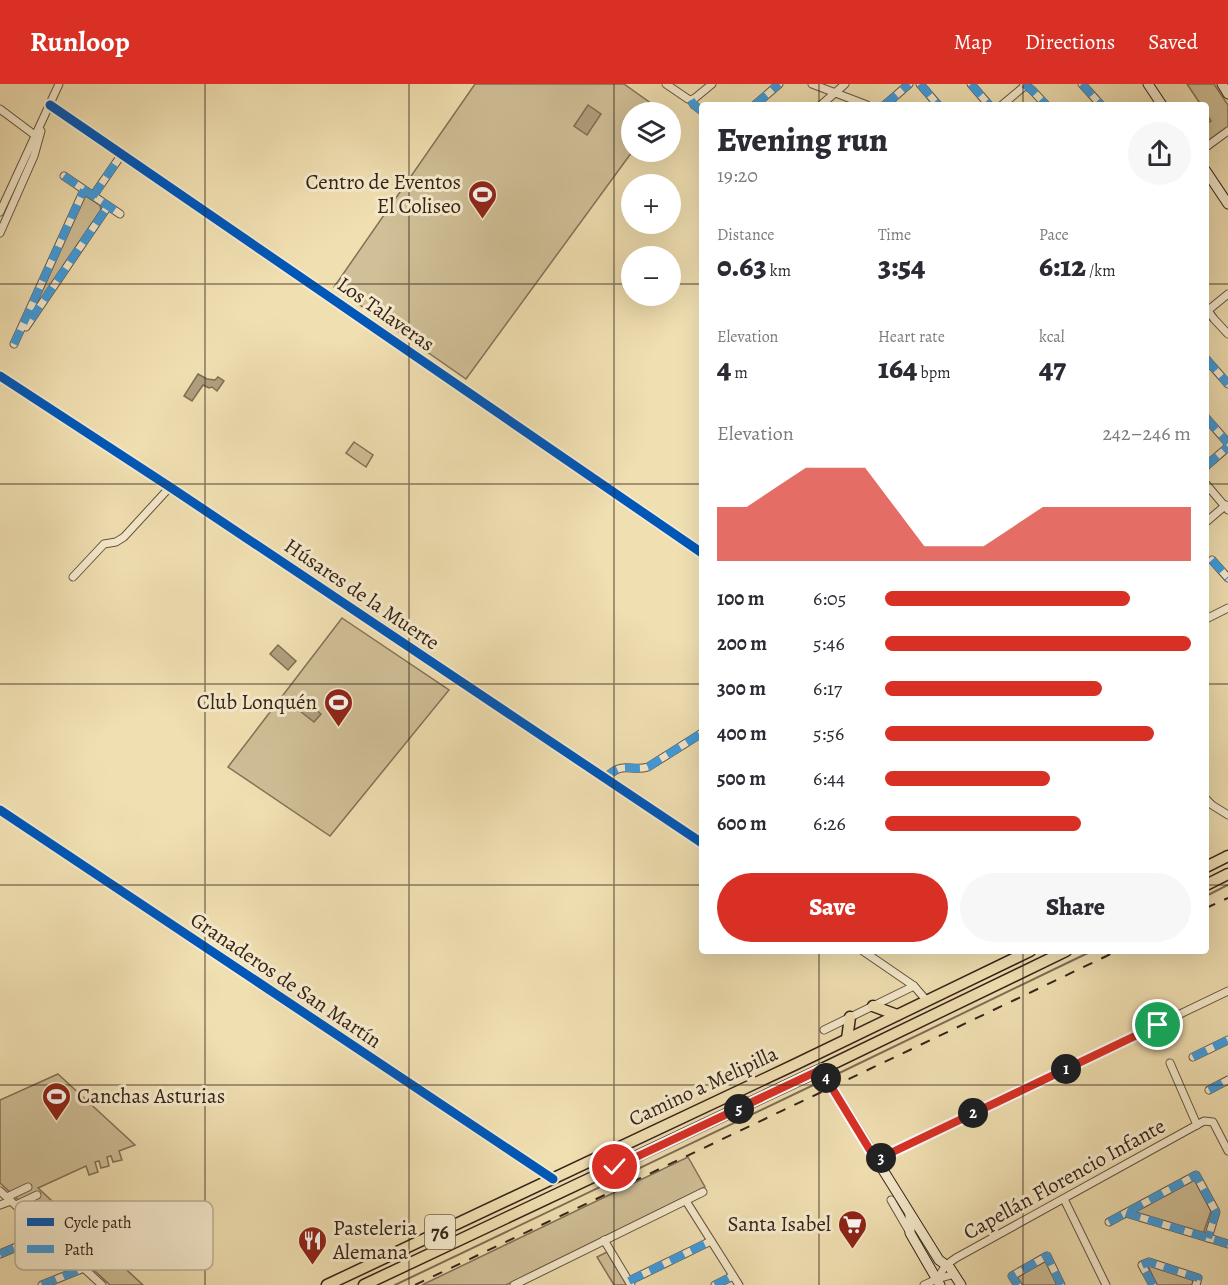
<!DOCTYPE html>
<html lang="en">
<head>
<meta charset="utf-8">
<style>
  :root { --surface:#fff; --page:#f7f7f7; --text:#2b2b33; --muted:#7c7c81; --accent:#d93025 }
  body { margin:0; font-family:Alegreya,serif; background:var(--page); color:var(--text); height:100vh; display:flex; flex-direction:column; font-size:22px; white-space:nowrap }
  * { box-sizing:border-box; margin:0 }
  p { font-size:20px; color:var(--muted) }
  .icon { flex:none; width:33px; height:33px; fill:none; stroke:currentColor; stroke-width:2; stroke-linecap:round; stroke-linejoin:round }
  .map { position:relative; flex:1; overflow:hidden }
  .sheet { position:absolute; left:699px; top:18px; width:510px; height:852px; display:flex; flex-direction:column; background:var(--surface); border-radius:6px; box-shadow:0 6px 24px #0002 }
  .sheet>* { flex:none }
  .controls { position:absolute; left:621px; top:18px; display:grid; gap:12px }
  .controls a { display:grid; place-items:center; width:60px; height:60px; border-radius:50%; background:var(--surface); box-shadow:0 6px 24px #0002; font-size:30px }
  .pin { position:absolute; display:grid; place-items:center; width:51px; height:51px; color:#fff; margin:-26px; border:3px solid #fff; border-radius:50%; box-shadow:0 2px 6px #0007 }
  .km { position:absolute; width:30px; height:30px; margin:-15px; border-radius:50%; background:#222; color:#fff; font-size:16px; line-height:30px; text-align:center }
  .round { display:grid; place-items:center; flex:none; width:63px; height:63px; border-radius:32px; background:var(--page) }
  .head { display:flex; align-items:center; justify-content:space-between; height:102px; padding:0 18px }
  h1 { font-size:33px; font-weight:800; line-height:45px }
  .figures { display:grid; grid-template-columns:repeat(3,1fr); gap:9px; height:102px; padding:6px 18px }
  .figures div { display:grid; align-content:center }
  .figures b { font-size:30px; font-weight:800 }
  .figures small { font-size:16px; font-weight:400 }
  .figures p { font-size:16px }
  .chart { height:168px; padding:12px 18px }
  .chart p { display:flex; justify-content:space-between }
  .chart svg { width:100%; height:108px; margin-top:6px; fill:var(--accent); opacity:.7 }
  .cta { display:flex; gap:12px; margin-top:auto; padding:12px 18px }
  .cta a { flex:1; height:69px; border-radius:36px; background:var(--accent); color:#fff; font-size:24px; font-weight:800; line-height:69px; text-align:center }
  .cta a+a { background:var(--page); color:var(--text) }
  ul { padding:0 18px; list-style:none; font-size:20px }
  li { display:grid; grid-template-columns:96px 72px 1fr; align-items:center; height:45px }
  li i { height:15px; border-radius:8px; background:var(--accent) }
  header { display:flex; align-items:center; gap:36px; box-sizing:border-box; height:84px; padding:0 30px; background:var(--accent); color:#fff }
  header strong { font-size:28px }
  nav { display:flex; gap:33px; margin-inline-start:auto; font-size:21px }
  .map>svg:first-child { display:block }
  .green { fill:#d0bf97; stroke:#827158; stroke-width:1.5 }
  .water { fill:#b09f7d; stroke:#7f6d55; stroke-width:1.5 }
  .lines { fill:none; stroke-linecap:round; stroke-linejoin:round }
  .stream { stroke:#7f6d55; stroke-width:2 }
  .street-casing { stroke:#64523f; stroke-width:9 }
  .secondary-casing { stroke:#352319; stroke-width:11 }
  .primary-casing { stroke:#352319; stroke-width:13 }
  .street { stroke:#f5eacc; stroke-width:7 }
  .secondary { stroke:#f5eacc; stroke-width:9 }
  .primary { stroke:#f0dfb1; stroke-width:10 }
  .rail { stroke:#352319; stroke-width:2; stroke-dasharray:10 10; stroke-linecap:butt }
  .quiet { stroke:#3e9cdf; stroke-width:8; stroke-dasharray:15 8; stroke-linecap:butt }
  .cycleway-casing { stroke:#f5eacc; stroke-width:13 }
  .cycleway { stroke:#0057b8; stroke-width:9 }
  .route-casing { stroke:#fff; stroke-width:12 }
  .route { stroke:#d93025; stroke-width:8 }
  .grid { fill:none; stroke:#352319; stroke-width:1.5; stroke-opacity:0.55 }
  .labels { text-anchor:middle; stroke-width:6; stroke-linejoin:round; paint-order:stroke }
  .shield { fill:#f5eacc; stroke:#6f5f4f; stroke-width:1.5 }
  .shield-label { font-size:20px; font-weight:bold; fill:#352319 }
  .poi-label { font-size:21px; fill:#352319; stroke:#f5eacc; text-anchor:end }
  .street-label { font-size:21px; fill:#352319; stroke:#f5eacc }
  .key { fill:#f5eacc; stroke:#bbae96; stroke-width:1.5 }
  .key-label { font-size:16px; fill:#352319 }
</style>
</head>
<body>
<header>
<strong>Runloop</strong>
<nav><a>Map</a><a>Directions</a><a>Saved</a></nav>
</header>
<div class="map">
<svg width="1228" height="1201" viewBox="0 0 1228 1201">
  <rect width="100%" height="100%" fill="#f0dfb1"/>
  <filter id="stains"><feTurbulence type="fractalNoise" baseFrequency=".00333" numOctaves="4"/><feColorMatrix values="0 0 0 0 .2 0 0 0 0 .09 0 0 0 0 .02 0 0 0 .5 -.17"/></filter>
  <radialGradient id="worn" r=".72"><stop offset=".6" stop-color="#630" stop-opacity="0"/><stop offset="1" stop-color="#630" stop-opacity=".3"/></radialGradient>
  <g class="green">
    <polygon points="475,0 624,0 662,27 661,28 632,28 632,68 466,295 334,203"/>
    <polygon points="1187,0 1214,0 1228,21 1228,44 1206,60 1206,40 1211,37 1206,29 1206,21 1201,21"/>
    <polygon points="86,112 100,121 101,126 29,234 82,114"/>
    <polygon points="354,358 373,371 366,383 346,369"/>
    <polygon points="342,534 449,606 330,752 228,683"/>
    <polygon points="58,990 135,1061 119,1067 122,1076 113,1078 111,1072 107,1073 109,1082 101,1084 99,1077 95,1078 98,1088 89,1091 86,1082 38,1104 143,1201 110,1201 0,1099 0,1016"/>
    <polygon points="688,1073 705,1103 506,1201 422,1201"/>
    <polygon points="1194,1095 1211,1127 1203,1150 1133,1128"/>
    <polygon points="607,1168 627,1201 614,1201 597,1173"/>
    <polygon points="1045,1177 1058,1201 1021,1201 1016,1193"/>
    <polygon points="1147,1180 1194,1194 1192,1201 1157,1201"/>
  </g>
  <g class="water">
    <polygon points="588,21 601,30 587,51 574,42"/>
    <polygon points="198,290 207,295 215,296 218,293 224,297 217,307 212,303 209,304 203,301 192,317 184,312"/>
    <polygon points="278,561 296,577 288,586 270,570"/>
    <polygon points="304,615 321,630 314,638 296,624"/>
  </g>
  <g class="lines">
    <g class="stream">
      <polyline points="1206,812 1228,801"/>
      <polyline points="831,993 1092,867"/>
      <polyline points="395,1201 826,995"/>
    </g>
    <defs>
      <g id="street">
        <polyline points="666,0 688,15 691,16 694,21 702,27"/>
        <polyline points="812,0 867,21"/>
        <polyline points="920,0 938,21"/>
        <polyline points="971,0 989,21"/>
        <polyline points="1024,0 1032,6 1046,21"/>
        <polyline points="1082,0 1101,21"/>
        <polyline points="691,16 695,14 712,0"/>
        <polyline points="50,21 702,469"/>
        <polyline points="755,21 779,0"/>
        <polyline points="821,21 845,0"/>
        <polyline points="885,21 909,0"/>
        <polyline points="1002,21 1027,0"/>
        <polyline points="0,25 36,52"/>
        <polyline points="1206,63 1228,47"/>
        <polyline points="64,92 120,130"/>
        <polyline points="93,112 122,70"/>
        <polyline points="0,128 59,0"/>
        <polyline points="0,149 34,72 41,47"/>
        <polyline points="1206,224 1214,235 1228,250"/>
        <polyline points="1206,228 1228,210"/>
        <polyline points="26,243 108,122"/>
        <polyline points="14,260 84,106"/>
        <polyline points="1206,275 1228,300"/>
        <polyline points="0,292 170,403 702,759"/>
        <polyline points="1206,334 1228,359"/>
        <polyline points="1206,382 1228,363"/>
        <polyline points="1206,400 1228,426"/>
        <polyline points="1206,438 1226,421"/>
        <polyline points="1212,476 1228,494"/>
        <polyline points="73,493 104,460 116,458 124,453 170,403"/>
        <polyline points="1206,535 1228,524"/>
        <path d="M 605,694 C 609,691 613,687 618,685 C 627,681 636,687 648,683 L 702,649"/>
        <polyline points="1206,715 1212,721 1228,731"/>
        <polyline points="0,726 553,1095"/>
        <polyline points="863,867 914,902 927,917"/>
        <polyline points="824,946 914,902"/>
        <polyline points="1193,973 1228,956"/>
        <polyline points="1170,979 1197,1041"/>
        <polyline points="1209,1006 1228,996"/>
        <polyline points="876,1076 1228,907"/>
        <polyline points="0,1107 102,1201"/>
        <polyline points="7,1113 28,1103"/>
        <polyline points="1064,1115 1106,1201"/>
        <polyline points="891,1116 909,1147"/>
        <polyline points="686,1117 739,1201"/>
        <polyline points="0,1121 11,1117"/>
        <polyline points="16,1121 37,1111"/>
        <polyline points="1126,1129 1228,1160"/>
        <polyline points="1109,1138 1196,1091 1216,1128 1208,1154"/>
        <polyline points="604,1156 631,1201"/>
        <polyline points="0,1170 47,1150"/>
        <polyline points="937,1195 946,1181 956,1174 1204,1037 1213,1038 1228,1067"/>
        <polyline points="629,1197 711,1157"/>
        <polyline points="42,1201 84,1184"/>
        <polyline points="514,1201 703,1108"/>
        <polyline points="715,1201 733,1192"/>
        <polyline points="924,1201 937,1195 955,1190"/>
        <polyline points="1018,1201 1012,1192 1047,1172 1061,1201"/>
        <polyline points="1153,1201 1142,1181 1149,1178 1198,1194 1196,1201"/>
      </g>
      <g id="secondary">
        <polyline points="1148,0 1162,21"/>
        <polyline points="1222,0 1228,10"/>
        <polyline points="1206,87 1228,120"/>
        <polyline points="822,985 832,1004 939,1176 950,1184 961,1201"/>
        <polyline points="910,1130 910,1149 940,1201"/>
      </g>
      <g id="primary">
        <polyline points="1206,783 1228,772"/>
        <polyline points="1206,801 1228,790"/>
        <polyline points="873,922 897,931"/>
        <polyline points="847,955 850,933"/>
        <polyline points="327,1201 794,981 1030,867"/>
        <polyline points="364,1201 822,985 1066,867"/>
      </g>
    </defs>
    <use href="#street" class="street-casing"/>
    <use href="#secondary" class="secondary-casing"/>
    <use href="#primary" class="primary-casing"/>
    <use href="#street" class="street"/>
    <use href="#secondary" class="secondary"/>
    <use href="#primary" class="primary"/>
    <g class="rail">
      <polyline points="1206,824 1228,814"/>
      <path d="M 415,1201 C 649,1090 883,979 1117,867"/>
    </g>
    <g class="quiet">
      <polyline points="920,0 938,21"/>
      <polyline points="971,0 989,21"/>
      <polyline points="1024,0 1032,6 1046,21"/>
      <polyline points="1082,0 1101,21"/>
      <polyline points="691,16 694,21 702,27"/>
      <polyline points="755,21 779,0"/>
      <polyline points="885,21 909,0"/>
      <polyline points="64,92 120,130"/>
      <polyline points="93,112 122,70"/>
      <polyline points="31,235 108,122"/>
      <polyline points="14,260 84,106"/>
      <polyline points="1206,275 1228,300"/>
      <polyline points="1206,334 1228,359"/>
      <polyline points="1206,382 1228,363"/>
      <polyline points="1212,476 1228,494"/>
      <path d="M 605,694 C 609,691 613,687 618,685 C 627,681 636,687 648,683 L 702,649"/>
      <polyline points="1193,973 1228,956"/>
      <polyline points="1209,1006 1228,996"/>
      <polyline points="1126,1129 1228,1160"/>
      <polyline points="1109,1138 1196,1091 1216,1128 1208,1154"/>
      <polyline points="0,1170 47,1150"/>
      <polyline points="629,1197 711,1157"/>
      <polyline points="42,1201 84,1184"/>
      <polyline points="715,1201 733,1192"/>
      <polyline points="1018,1201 1012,1192 1047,1172 1061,1201"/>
      <polyline points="1153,1201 1142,1181 1149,1178 1198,1194 1196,1201"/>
    </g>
    <defs>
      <g id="cycleway">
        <polyline points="50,21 702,469"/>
        <polyline points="0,292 170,403 702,759"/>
        <polyline points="0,726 553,1095"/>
      </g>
    </defs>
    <use href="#cycleway" class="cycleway-casing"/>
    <use href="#cycleway" class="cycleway"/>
  </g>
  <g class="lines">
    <defs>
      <polyline id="route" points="615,1083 822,985 832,1004 876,1076 1158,941"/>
    </defs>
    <use href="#route" class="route-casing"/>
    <use href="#route" class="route"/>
  </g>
  <path class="grid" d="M 205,0 L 205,1201M 409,0 L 409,1201M 614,0 L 614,1201M 819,0 L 819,21M 1023,0 L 1023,21M 0,200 L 632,200M 670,200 L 702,200M 1206,200 L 1228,200M 0,400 L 702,400M 1206,400 L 1228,400M 0,600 L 702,600M 1206,600 L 1228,600M 0,801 L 702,801M 1206,801 L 1228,801M 819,867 L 819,1201M 1023,867 L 1023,1201M 0,1001 L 1228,1001"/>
  <defs>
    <symbol id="stadium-pin" viewBox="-11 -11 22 30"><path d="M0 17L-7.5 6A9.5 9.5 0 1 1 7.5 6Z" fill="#8f2418" stroke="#f5eacc"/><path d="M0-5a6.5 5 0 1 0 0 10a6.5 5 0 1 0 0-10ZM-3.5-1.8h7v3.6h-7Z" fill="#fff"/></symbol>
    <symbol id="supermarket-pin" viewBox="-11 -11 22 30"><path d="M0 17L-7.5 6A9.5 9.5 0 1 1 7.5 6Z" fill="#8f2418" stroke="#f5eacc"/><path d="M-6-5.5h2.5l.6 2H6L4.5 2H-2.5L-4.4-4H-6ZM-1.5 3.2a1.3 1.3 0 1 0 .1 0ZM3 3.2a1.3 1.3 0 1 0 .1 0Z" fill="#fff"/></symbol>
    <symbol id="restaurant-pin" viewBox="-11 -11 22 30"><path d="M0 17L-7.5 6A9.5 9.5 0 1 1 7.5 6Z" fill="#8f2418" stroke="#f5eacc"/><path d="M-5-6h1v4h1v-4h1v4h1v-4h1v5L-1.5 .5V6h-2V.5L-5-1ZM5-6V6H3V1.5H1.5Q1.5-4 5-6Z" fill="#fff"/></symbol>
  </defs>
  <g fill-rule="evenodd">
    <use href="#stadium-pin" x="466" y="94" width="33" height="45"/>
    <use href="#stadium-pin" x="322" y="602" width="33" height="45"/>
    <use href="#stadium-pin" x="40" y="996" width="33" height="45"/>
    <use href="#supermarket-pin" x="836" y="1124" width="33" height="45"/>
    <use href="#restaurant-pin" x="296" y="1140" width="33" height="45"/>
  </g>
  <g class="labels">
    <rect class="shield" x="425" y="1131" width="30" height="34" rx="4.5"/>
    <g class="shield-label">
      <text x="440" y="1155">76</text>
    </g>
    <g class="poi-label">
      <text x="461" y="105">Centro de Eventos<tspan x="461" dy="24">El Coliseo</tspan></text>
      <text x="317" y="625">Club Lonquén</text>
      <text x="77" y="1019" text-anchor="start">Canchas Asturias</text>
      <text x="831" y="1147">Santa Isabel</text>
      <text x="333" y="1151" text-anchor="start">Pasteleria<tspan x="333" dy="24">Alemana</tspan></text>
    </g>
    <g class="street-label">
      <text transform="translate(386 230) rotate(35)" y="7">Los Talaveras</text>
      <text transform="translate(362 510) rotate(34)" y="7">Húsares de la Muerte</text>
      <text transform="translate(286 896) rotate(34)" y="7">Granaderos de San Martín</text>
      <text transform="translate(703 1002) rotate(-25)" y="7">Camino a Melipilla</text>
      <text transform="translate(1064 1095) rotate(-29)" y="7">Capellán Florencio Infante</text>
    </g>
  </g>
  <rect x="15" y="1117" width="198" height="69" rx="9" class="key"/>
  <rect x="27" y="1134" width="27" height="8" fill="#0057b8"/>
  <rect x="27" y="1161" width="27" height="8" fill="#3e9cdf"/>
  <g class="key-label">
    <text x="64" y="1144">Cycle path</text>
    <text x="64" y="1171">Path</text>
  </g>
  <rect width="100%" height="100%" filter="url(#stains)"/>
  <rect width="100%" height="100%" fill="url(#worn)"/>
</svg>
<div class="controls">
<a><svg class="icon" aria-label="layers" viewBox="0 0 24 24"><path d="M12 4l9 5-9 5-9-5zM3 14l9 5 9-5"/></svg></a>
<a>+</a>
<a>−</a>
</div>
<div class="pin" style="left:1158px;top:941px;background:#1e9e55"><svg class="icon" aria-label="arrive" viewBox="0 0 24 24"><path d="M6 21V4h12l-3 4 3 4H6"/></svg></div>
<div class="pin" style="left:615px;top:1083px;background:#d93025"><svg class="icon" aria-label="check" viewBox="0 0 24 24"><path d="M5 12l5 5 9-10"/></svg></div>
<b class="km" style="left:1066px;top:985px">1</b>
<b class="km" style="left:973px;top:1029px">2</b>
<b class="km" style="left:881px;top:1074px">3</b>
<b class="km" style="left:826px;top:994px">4</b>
<b class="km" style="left:739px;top:1025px">5</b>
<section class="sheet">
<div class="head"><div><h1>Evening run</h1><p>19:20</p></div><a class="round"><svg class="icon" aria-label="share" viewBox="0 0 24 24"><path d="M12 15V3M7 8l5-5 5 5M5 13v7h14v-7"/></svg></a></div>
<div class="figures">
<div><p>Distance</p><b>0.63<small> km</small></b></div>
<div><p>Time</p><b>3:54</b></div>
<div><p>Pace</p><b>6:12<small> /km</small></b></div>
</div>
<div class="figures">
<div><p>Elevation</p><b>4<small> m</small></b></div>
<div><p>Heart rate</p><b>164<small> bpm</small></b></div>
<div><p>kcal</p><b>47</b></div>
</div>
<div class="chart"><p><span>Elevation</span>242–246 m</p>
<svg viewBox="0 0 160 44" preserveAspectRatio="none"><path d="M0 44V22L10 22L20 14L30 6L40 6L50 6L60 22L70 38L80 38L90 38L100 30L110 22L120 22L130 22L140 22L150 22L160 22V44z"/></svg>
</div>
<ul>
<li><b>100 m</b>6:05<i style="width:80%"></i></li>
<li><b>200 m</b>5:46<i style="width:100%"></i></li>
<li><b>300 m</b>6:17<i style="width:71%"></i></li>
<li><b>400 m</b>5:56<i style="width:88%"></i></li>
<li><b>500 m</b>6:44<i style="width:54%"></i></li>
<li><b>600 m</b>6:26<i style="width:64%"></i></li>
</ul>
<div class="cta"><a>Save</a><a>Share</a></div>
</section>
</div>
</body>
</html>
